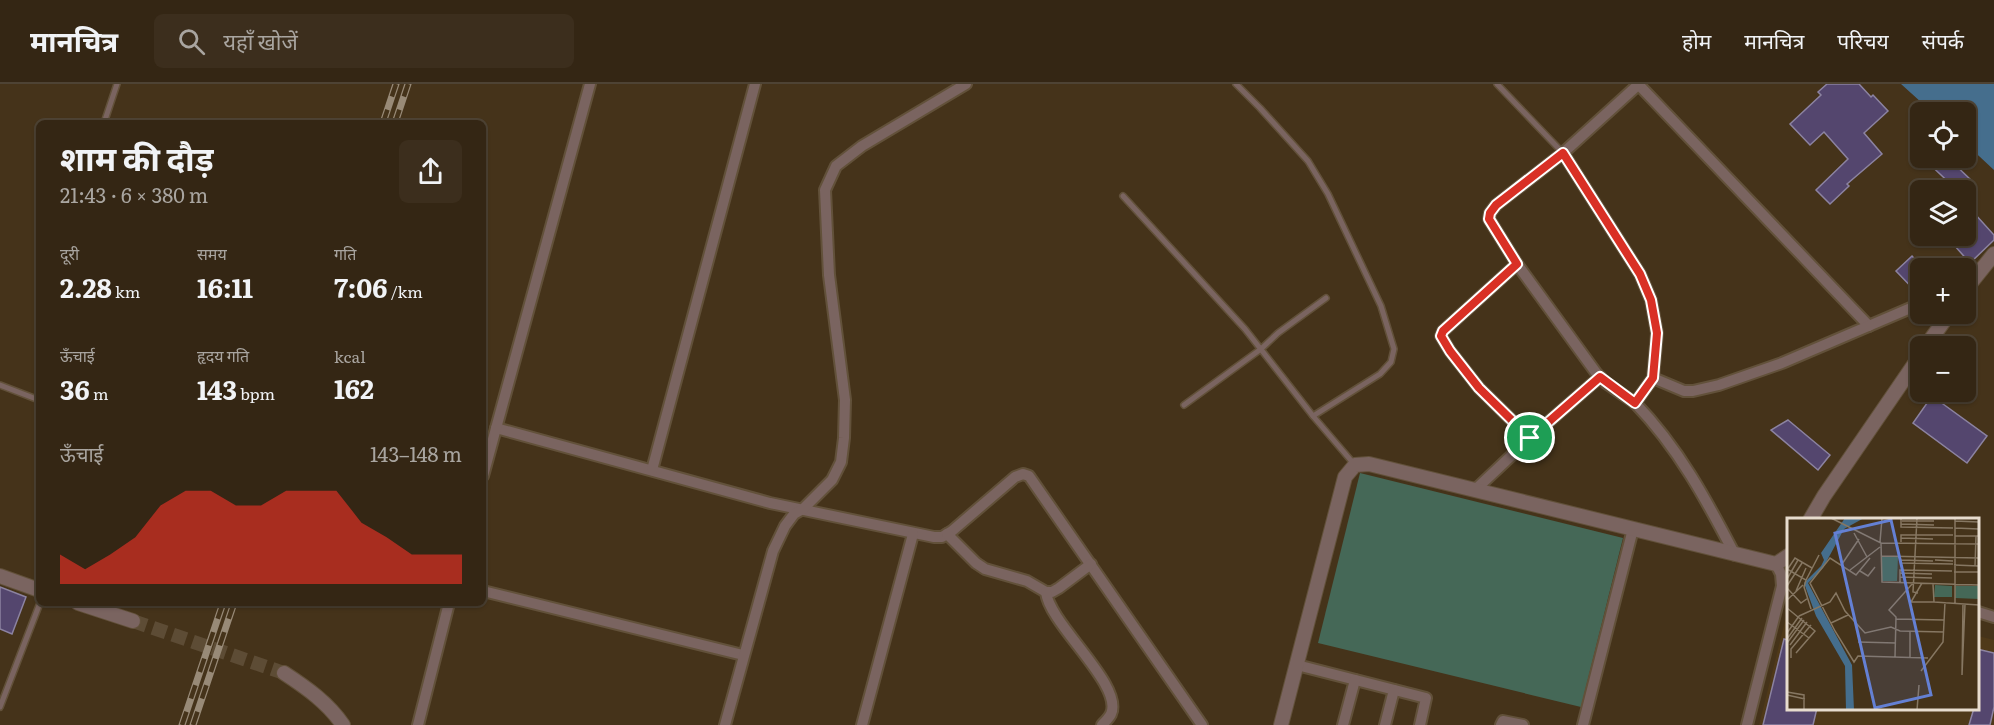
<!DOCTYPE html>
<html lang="hi">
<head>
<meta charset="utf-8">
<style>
  :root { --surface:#342614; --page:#3c2e1d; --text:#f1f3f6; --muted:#a9a5a0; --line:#4e4334; --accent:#d93025 }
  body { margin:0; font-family:Literata,"Noto Sans Devanagari",serif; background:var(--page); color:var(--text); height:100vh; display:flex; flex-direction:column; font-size:22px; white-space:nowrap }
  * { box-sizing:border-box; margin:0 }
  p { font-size:20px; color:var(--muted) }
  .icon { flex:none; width:33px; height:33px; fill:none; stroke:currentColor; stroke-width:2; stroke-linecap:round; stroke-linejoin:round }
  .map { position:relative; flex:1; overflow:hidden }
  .drawer { position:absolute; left:36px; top:36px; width:450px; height:486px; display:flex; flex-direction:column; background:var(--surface); border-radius:9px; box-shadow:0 2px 4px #0004,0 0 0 2px var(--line) }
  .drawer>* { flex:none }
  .controls { position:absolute; left:1910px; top:18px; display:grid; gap:12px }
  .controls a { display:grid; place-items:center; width:66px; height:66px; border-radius:9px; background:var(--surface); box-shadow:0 2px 4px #0004,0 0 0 2px var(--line); font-size:30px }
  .pin { position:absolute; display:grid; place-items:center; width:51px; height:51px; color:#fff; margin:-26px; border:3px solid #fff; border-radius:50%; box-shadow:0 2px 6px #0007 }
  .round { display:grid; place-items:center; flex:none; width:63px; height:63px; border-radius:9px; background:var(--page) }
  .summary { display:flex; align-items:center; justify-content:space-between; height:102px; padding:0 24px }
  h1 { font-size:33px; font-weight:700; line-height:45px }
  .metrics { display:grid; grid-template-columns:repeat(3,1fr); gap:9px; height:102px; padding:6px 24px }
  .metrics div { display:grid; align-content:center }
  .metrics b { font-size:26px; font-weight:700 }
  .metrics small { font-size:16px; font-weight:400 }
  .metrics p { font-size:16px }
  .chart { height:168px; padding:12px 24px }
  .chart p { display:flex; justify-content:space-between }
  .chart svg { width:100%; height:108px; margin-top:6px; fill:var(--accent); opacity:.7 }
  header { display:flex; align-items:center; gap:36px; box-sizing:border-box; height:84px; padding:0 30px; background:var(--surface); border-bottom:2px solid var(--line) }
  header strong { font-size:28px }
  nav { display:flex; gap:33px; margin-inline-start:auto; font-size:21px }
  .search { width:420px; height:54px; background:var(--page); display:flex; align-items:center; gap:15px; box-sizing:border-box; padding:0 21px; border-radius:9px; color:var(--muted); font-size:22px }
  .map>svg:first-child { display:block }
  .built { fill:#4f3919 }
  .green { fill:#456857 }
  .water { fill:#456e8d }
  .building { fill:#54466e; stroke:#8c83a1; stroke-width:1.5 }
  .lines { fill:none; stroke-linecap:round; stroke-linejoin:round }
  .tertiary-tunnel { stroke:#5d4c35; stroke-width:14; stroke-dasharray:14 7; stroke-linecap:butt }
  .service-casing { stroke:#62513a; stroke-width:8 }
  .minor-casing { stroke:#62513a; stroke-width:14 }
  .tertiary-casing { stroke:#62513a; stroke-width:16 }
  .service { stroke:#7a6460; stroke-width:5 }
  .minor { stroke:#7a6460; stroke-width:10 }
  .tertiary { stroke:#7a6460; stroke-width:14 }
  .rail-casing { stroke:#988a77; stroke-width:7 }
  .rail { stroke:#45331a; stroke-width:4.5; stroke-dasharray:14; stroke-linecap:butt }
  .route-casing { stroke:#fff; stroke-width:12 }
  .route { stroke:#d93025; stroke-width:8 }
  .inset-road { fill:none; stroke:#867762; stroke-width:1.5 }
  .view { fill:#6480d4; fill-opacity:0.15; stroke:#6480d4; stroke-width:3 }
  .inset-edge { fill:none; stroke:#e7dcce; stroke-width:3 }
</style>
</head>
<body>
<header>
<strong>मानचित्र</strong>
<div class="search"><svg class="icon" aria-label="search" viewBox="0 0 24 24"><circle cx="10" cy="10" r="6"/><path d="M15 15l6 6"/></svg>यहाँ खोजें</div>
<nav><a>होम</a><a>मानचित्र</a><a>परिचय</a><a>संपर्क</a></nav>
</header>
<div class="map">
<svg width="1994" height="641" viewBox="0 0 1994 641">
  <rect width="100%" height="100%" fill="#45331a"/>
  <polygon class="built" points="1788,525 1788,624 1978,624 1978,552 1994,556 1994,641 1759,641"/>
  <polygon class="green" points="1360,389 1623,454 1581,623 1318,559"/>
  <polygon class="water" points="1901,0 1994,0 1994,86 1965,59 1965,28 1932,28"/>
  <g class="building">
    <polygon points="1827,0 1859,0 1871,13 1873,11 1888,27 1864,49 1882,70 1847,100 1849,102 1830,120 1816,106 1848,75 1824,48 1810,61 1790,40 1821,11 1818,8"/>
    <polygon points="1923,74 1948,74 1972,97 1963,106 1957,106"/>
    <polygon points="1965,119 1994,151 1994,156 1970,179 1946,152 1965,152"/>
    <polygon points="1912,172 1920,181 1920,212 1896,187"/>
    <polygon points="1932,312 1987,352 1967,379 1913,339"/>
    <polygon points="1788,336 1830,371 1818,386 1771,346"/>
    <polygon points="0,503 26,513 12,550 0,545"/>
    <polygon points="1784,555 1788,556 1788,624 1817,624 1813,641 1763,641"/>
    <polygon points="1977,565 1994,569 1994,623 1990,641 1969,641 1974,624 1977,624"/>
  </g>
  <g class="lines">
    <polyline class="tertiary-tunnel" points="133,537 284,589"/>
    <defs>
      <g id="service">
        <polyline points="1236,0 1260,24 1308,77 1328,110 1381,222 1394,265 1391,278 1380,290 1313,332"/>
        <polyline points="1497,0 1563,69"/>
        <polyline points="104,39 117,0"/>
        <polyline points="1123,112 1245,245 1313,332 1354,380"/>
        <polyline points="0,301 39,316"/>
        <polyline points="1184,321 1261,265 1278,249 1326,214"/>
        <polyline points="0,623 40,519"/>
      </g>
      <g id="minor">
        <polyline points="1638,0 1869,242"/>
        <path d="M 1563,69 L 1640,190 L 1651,216 L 1657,249 L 1653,294 L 1635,319 C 1678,363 1707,417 1735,471"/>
        <polyline points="1517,180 1443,247 1441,252 1450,267 1479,304 1530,354"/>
        <polyline points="1653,294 1684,307 1693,307 1719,301 1782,279 1920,220"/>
        <polyline points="1635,319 1606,299 1597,290 1517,180 1489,135 1490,129 1496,121 1563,69 1639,0"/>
        <polyline points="496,344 770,419 934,453 942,453 952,447 1015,393 1023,390 1029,392 1202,641"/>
        <polyline points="652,386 755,0"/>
        <polyline points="483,392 590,0"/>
        <polyline points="1475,406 1530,354 1600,293"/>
        <polyline points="947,450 976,479 985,485 1027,497 1046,508 1052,508 1059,504 1091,480"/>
        <polyline points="483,507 743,571"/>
        <path d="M 1046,508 C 1049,540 1124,601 1111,630 C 1109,634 1105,638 1102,641"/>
        <polyline points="1978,528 1994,533"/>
        <polyline points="1297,581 1426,614 1420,641"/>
        <polyline points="418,641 449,519"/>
        <polyline points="725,641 773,467 785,442 794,430 803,425 832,396 841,378 844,354 845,316 829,191 825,106 836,82 862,62 966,0"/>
        <polyline points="862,641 913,450"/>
        <polyline points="1343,641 1355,596"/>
        <polyline points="1385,641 1394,606"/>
        <polyline points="1501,641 1503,637 1523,641"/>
        <polyline points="1583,641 1633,445"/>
        <polyline points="1747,641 1782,502 1781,490 1776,480"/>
      </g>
      <g id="tertiary">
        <polyline points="1965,206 1994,170"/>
        <polyline points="1926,262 1949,230"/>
        <polyline points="1810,436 1824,412 1920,272"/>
        <polyline points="0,492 39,506"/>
        <polyline points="78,519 133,537"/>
        <path d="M 284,589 C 307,604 328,619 343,641"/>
        <polyline points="1281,641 1345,393 1355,381 1369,380 1776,480 1788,472"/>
      </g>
    </defs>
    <use href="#service" class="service-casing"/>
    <use href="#minor" class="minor-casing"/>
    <use href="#tertiary" class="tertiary-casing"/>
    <use href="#service" class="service"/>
    <use href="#minor" class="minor"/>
    <use href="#tertiary" class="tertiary"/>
    <defs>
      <g id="rail">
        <polyline points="383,39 396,0"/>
        <polyline points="395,39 408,0"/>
        <polyline points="182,641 223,519"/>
        <polyline points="193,641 234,519"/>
      </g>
    </defs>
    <use href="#rail" class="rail-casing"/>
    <use href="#rail" class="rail"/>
  </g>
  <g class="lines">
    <defs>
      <polygon id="route" points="1563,69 1640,190 1651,216 1657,249 1653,294 1635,319 1600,293 1530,354 1479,304 1450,267 1441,252 1443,247 1517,180 1489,135 1490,129 1496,121"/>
    </defs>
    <use href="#route" class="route-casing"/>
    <use href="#route" class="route"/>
  </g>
  <g transform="translate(1787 434)">
    <rect width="192" height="192" fill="#45331a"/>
    <path d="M 95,39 L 111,39 L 110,63 L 95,63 ZM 148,67 L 165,68 L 165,79 L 147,79 ZM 168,68 L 192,68 L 192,81 L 168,80 Z" fill="#456857"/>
    <path d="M 58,0 L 77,0 L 57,11 L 36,50 L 21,65 L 65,147 L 67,192 L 59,192 L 58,148 L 29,98 L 17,65 L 34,48 L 37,42 L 34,35 Z" fill="#456e8d"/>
    <path class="inset-road" d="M 44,0 L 94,25 L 95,64 L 192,67M 114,0 L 114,9 L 166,10M 130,0 L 126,74 L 131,75M 115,3 L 147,3M 168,3 L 192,4M 114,6 L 147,7M 168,10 L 192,11M 67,15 L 80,39M 168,18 L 192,18M 114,20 L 146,21M 93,24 L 95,0M 114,24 L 114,17 L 166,17M 94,25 L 192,26M 94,38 L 192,40M 113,38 L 114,45 L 166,46M 83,40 L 69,57 L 43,40 L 23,65 L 48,113 L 67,144 L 71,138 L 141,140M 114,42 L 146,43M 148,42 L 166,43M 55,46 L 72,21M 167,47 L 192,48M 188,48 L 189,18M 0,51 L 19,62 L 17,69 L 24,91M 0,52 L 8,40 L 25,50M 63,52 L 93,29M 73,53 L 81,58 L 88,49M 167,54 L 192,54M 113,55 L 145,56M 113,59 L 145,60M 0,61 L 11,42M 19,62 L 32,37M 113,64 L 113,52 L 165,53M 135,65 L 124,84 L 147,84M 146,66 L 147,84M 0,68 L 15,45M 0,70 L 14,85 L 21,80M 9,73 L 19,50M 0,82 L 16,67M 147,84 L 192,87M 168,86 L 168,0M 176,86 L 175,157 L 178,86M 0,90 L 28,113 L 9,135M 12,98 L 43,84 L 49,75 L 58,93 L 78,115 L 104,109 L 113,113 L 157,114M 109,101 L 157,102M 0,104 L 22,120M 44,105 L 61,97M 0,115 L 12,98M 0,121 L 15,100M 71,124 L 109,125M 0,125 L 17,102M 3,127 L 20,104M 108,139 L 109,99 L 102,92 L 126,65M 4,140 L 4,131 L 24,107M 123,140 L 123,113M 134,153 L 156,124 L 158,84M 0,174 L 17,177 L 17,192M 0,177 L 18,181M 130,192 L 132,167"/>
    <path class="view" d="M 104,2 L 144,177 L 88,190 L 48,15 Z"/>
    <rect width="192" height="192" class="inset-edge"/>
  </g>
</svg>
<div class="controls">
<a><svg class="icon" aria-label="locate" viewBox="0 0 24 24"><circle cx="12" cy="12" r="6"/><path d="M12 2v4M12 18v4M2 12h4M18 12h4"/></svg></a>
<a><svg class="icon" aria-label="layers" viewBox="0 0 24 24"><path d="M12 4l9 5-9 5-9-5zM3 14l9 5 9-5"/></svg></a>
<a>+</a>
<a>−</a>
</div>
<div class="pin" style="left:1530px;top:354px;background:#1e9e55"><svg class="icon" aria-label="arrive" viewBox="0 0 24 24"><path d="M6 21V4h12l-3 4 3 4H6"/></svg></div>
<section class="drawer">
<div class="summary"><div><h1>शाम की दौड़</h1><p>21:43 · 6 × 380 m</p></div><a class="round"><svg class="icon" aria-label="share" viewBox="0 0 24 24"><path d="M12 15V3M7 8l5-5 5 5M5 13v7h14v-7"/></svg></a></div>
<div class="metrics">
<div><p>दूरी</p><b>2.28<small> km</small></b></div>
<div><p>समय</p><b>16:11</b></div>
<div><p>गति</p><b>7:06<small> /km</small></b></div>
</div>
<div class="metrics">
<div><p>ऊँचाई</p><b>36<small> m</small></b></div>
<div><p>हृदय गति</p><b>143<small> bpm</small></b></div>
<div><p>kcal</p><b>162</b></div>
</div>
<div class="chart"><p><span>ऊँचाई</span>143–148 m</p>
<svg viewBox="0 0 160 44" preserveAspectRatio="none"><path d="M0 44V32L10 38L20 32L30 25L40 12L50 6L60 6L70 12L80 12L90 6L100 6L110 6L120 19L130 25L140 32L150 32L160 32V44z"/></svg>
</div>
</section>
</div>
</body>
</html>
